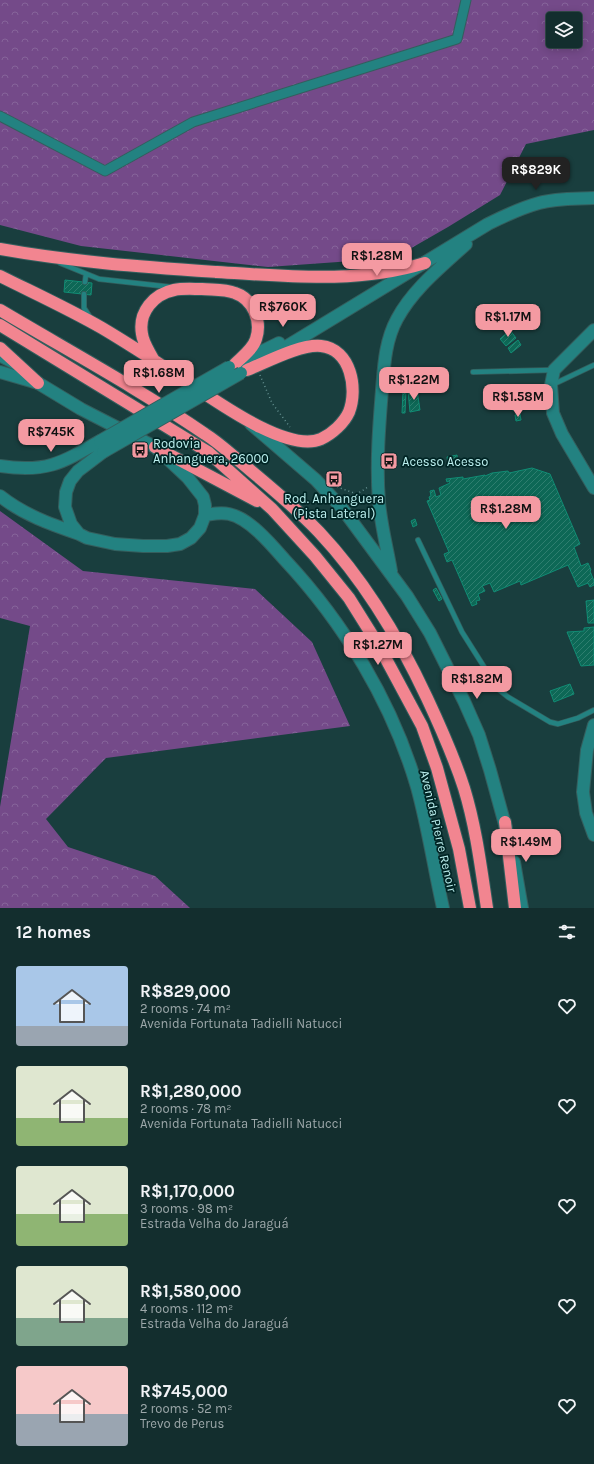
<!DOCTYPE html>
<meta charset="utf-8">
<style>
:root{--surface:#132e2e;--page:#1c3636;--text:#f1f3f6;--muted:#9da8aa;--line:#324a4a;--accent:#f49aa2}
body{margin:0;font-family:Karla,sans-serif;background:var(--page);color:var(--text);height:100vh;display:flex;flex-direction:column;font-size:15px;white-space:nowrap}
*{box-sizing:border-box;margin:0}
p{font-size:13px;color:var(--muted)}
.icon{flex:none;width:22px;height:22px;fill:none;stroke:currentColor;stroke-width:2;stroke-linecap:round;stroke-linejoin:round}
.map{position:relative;height:908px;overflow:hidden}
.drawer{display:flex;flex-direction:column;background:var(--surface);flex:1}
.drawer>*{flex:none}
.controls{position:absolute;left:546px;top:12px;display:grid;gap:8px}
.controls a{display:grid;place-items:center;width:36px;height:36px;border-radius:4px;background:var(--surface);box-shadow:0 2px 10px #0003,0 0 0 1px var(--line);font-size:20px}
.price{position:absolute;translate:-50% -34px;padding:0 9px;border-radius:8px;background:var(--accent);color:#111;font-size:13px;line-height:26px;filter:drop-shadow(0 1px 2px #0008)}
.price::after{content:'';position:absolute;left:50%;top:24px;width:12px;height:9px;margin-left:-6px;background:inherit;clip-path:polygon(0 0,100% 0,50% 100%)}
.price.on{background:#222;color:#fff}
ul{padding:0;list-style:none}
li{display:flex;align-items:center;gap:12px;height:100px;padding:0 16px}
li span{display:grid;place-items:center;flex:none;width:112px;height:80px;border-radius:4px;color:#555}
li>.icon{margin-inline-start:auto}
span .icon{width:48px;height:48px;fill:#fffc;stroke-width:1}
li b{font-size:17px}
h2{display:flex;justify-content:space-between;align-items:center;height:48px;padding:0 16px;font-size:17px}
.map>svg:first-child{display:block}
</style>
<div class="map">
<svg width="594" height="908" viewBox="0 0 594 908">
<defs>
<pattern id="forest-crowns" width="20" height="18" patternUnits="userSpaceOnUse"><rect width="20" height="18" fill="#744a89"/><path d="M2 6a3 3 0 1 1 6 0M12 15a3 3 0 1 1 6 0" fill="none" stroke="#86649a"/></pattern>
<pattern id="building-hatch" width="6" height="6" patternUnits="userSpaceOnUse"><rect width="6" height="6" fill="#0d6856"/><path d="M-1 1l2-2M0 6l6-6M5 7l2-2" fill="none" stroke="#2e7e6f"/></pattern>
</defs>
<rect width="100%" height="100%" fill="#193e3e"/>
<path fill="url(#forest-crowns)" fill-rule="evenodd" d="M0,0H594V130L526,144L500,195L448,227L394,258L268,267L81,246L0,225ZM553,19H575V41H553Z
M0,511L83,571L255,589L312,642L350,726L106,758L46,819L68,847L155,876L190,908H0V807L30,626L0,618Z"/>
<path fill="url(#building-hatch)" stroke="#108c74" d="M65,280L92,283L91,295L64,292Z
M510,330L516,338L506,346L500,339Z
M518,340L521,345L511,353L508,348Z
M417,390L420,410L410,412L408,391Z
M403,391H406L405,413H402Z
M516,403L517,410H512L511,404Z
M520,414L521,420L516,421L515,415Z
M457,455L458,463L448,464L447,457Z
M532,468L550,474L580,544L574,547L581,566L588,563L591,570L590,571L594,581V585L590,587L588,583L578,587L568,565L521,585L520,581L494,592L490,583L482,586L485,591L478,594L480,600L476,601L477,604L472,606L452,560L447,562L444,554L449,552L427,501L430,500L429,497L431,496L430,491L434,490L436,497L441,495L439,488L450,483L449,481L447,482L446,479L463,477V479L485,475V476L492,473L508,471L509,473Z
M415,519L417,525L413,527L411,521Z
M436,588L442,599L439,601L433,590Z
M594,600V623H588L586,601Z
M594,627V665L581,666L567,632L584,631V628Z
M570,684L574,694L554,702L550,691Z"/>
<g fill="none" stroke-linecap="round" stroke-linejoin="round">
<g stroke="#345e5d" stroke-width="6">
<path id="lane" d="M60,263L99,279L171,287
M85,282L86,274
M84,294V308L90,317
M473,372L553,370
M554,384L594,365
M418,540L462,632L498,689L508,697L550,722L558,724L578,718L594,710"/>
</g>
<g stroke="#345e5d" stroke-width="11">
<path id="street" d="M0,116L105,171L193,122L457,39L466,0
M0,357L15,365"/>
</g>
<g stroke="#345e5d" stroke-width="14">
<path id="secondary" d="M594,330L554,370L551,385L553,413L562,434L594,488
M271,356L488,224C504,216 521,208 539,203C557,198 576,199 594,198
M238,363L279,343
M0,372L38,383L81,409L155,447L188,478L203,497L205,505V515L200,528L191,538L180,544L167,546H143L115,544L87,538L79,534L71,524L65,507L66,492L70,481L78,471L103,452
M251,424L316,480L342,508L407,596L430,633L464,701L479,735L490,770L507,832
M0,466C46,473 62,463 100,441
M0,496C24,515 50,524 79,534
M205,515C213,514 220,512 229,514C249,518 271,544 284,559C344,623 392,702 417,787C428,827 434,868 443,908
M391,571C387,548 381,525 379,502C376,465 379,427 382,390C384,366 385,341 397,319C413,289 441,267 466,244
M594,725L587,750L583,792L586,813L594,835
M514,862L522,908"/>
</g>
<g stroke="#345e5d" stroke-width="14">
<path id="highway" d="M0,249C72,262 145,267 217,272C287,276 357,284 425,263
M0,276C34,293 69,309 102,328C129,344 155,361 181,378C211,397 286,454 321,439C332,434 344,423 349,412C358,389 351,349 321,346C300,344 267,362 247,370
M0,310C69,351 139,389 205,434C221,444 235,458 250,470C274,490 298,510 319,532C365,581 399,638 427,698C441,728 454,757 464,788C476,827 481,868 487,908
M0,325L208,452L272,509L315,556L349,598L379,646L422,726L437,768L459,849L470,908
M0,348L38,383
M153,359C149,351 143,343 142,334C138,312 154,294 174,290C183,288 193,289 202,289C213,290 225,289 235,293C253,299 262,321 256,339C253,349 242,357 235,364
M155,447L257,501
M505,822L515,908"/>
</g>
<path stroke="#659191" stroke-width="1.5" stroke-dasharray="1 3" stroke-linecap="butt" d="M260,375L272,403L290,427
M337,487L357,494L368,487"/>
<use href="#lane" stroke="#238281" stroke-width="4.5"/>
<use href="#street" stroke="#238281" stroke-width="9"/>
<use href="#secondary" stroke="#238281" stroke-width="12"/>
<use href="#highway" stroke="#f28590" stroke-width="12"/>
<g stroke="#345e5d" stroke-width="14" stroke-linecap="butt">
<path id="secondary-bridge" d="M100,441L229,367
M103,452L241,373"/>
</g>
<use href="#secondary-bridge" stroke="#238281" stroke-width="12"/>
</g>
<defs>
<g id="bus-square" transform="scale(0.9)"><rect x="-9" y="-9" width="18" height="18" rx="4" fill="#f49aa2" stroke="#002525"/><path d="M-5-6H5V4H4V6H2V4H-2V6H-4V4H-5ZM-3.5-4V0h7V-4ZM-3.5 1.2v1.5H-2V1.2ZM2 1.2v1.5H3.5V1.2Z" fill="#111"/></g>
</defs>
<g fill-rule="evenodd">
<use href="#bus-square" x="140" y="450"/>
<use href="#bus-square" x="389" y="461"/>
<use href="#bus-square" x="334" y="479"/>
</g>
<g text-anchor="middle" stroke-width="3.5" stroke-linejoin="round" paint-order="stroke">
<g font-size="13" fill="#bbefee" stroke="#002525" text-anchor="start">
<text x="153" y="448">Rodovia<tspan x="153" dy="15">Anhanguera, 26000</tspan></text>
<text x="402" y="466">Acesso Acesso</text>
<text x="334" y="503" text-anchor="middle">Rod. Anhanguera<tspan x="334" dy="15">(Pista Lateral)</tspan></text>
</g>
<g font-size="13" fill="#bbefee" stroke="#002525">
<text transform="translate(439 831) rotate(77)" y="5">Avenida Pierre Renoir</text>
</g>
</g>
</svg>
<div class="controls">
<a><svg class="icon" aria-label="layers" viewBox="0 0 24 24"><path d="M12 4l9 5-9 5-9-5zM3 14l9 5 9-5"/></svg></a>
</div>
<b class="price on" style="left:536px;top:191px">R$829K</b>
<b class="price" style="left:377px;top:277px">R$1.28M</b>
<b class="price" style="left:283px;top:328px">R$760K</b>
<b class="price" style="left:508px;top:338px">R$1.17M</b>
<b class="price" style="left:159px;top:394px">R$1.68M</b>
<b class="price" style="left:414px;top:401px">R$1.22M</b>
<b class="price" style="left:518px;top:418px">R$1.58M</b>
<b class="price" style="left:51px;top:453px">R$745K</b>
<b class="price" style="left:506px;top:530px">R$1.28M</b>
<b class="price" style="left:378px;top:666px">R$1.27M</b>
<b class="price" style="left:477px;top:700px">R$1.82M</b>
<b class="price" style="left:526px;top:863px">R$1.49M</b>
</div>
<section class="drawer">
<h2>12 homes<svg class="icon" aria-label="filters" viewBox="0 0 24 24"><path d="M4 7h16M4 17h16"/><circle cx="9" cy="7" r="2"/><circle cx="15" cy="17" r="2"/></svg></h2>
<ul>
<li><span style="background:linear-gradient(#a9c7e8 75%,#9aa5b1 0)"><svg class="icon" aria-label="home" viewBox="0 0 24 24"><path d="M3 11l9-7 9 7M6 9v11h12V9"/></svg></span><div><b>R$829,000</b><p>2 rooms · 74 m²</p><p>Avenida Fortunata Tadielli Natucci</p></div><svg class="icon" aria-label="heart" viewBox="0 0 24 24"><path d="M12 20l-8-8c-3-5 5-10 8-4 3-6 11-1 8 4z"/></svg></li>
<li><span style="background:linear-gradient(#dfe7d0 65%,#8fb573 0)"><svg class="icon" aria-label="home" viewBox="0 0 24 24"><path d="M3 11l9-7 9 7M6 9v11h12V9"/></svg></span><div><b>R$1,280,000</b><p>2 rooms · 78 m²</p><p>Avenida Fortunata Tadielli Natucci</p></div><svg class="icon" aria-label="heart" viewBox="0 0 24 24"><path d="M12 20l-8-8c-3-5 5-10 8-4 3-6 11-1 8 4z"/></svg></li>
<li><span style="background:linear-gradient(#dfe7d0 60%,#8fb573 0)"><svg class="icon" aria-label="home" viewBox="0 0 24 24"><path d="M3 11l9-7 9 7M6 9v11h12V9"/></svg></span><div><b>R$1,170,000</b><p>3 rooms · 98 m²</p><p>Estrada Velha do Jaraguá</p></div><svg class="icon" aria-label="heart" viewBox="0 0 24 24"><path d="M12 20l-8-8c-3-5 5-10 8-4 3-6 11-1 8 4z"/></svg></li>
<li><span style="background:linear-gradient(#dfe7d0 65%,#7fa58c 0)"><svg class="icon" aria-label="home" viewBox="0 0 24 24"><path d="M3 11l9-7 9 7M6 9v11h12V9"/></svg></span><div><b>R$1,580,000</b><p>4 rooms · 112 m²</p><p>Estrada Velha do Jaraguá</p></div><svg class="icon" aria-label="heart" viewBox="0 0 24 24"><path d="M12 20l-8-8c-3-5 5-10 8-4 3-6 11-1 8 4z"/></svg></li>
<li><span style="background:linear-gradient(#f6c9c9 60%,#9aa5b1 0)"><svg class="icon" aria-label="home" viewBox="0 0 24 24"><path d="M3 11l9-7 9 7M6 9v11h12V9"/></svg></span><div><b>R$745,000</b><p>2 rooms · 52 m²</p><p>Trevo de Perus</p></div><svg class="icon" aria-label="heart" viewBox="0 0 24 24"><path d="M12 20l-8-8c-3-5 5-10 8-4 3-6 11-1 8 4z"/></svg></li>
</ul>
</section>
